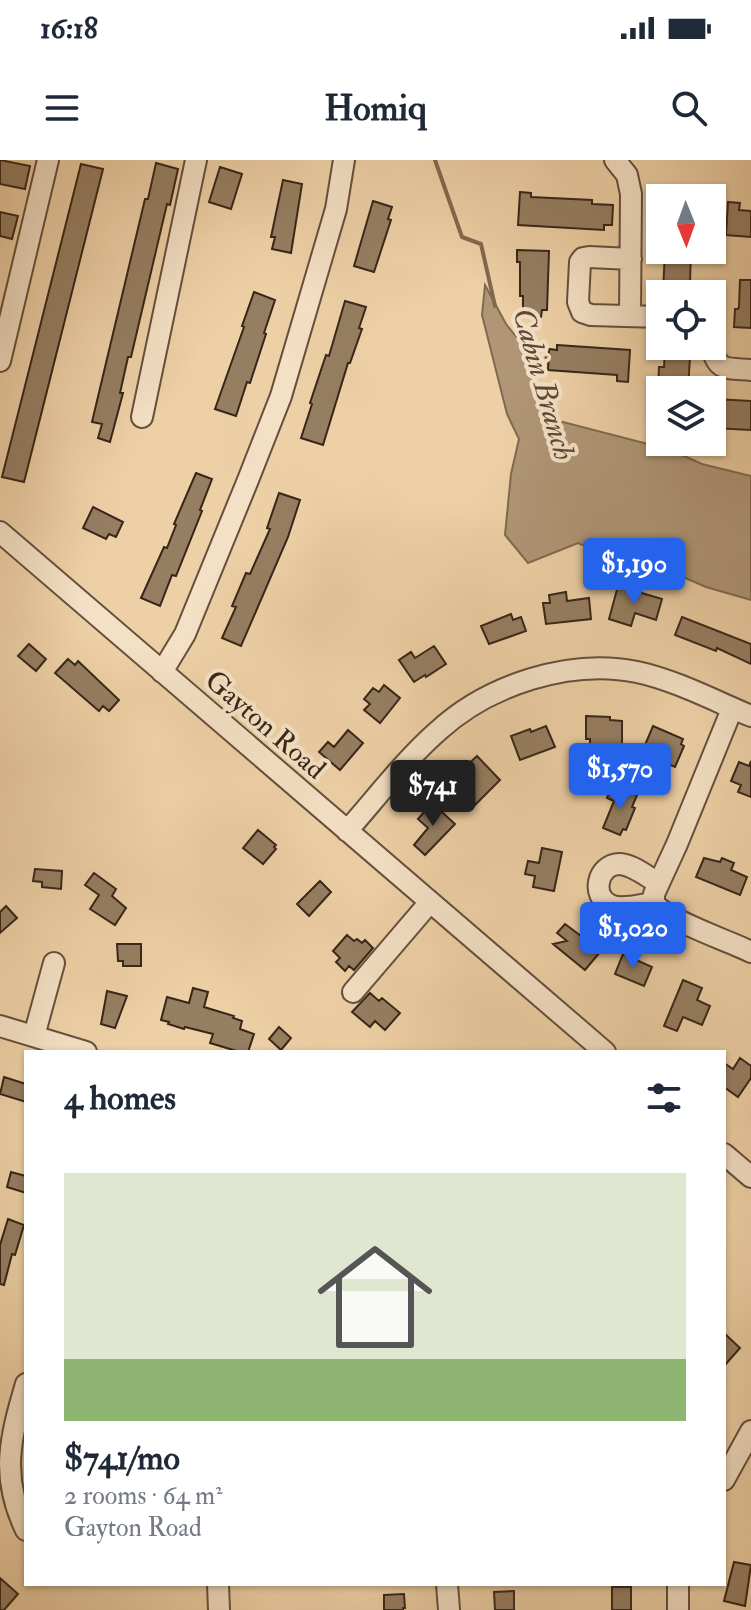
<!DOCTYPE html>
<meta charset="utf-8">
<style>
:root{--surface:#fff;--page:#f2f2f3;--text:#1f2937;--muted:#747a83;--accent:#2563eb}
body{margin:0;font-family:"IM FELL Double Pica",serif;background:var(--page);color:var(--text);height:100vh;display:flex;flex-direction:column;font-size:30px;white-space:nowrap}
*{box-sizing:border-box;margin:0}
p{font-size:26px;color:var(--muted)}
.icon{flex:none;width:44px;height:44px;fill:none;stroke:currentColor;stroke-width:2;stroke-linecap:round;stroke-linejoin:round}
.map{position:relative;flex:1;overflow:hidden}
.side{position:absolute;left:24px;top:890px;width:702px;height:536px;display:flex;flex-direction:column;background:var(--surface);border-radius:0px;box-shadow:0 2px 6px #0004}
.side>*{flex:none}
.needle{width:52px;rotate:179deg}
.controls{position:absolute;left:646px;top:24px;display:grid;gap:16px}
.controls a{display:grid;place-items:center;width:80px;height:80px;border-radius:0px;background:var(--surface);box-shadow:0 2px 6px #0004;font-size:40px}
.price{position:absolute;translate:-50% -68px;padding:0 18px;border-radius:8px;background:var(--accent);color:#fff;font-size:26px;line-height:52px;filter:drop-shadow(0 2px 4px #0008)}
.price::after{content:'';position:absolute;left:50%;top:48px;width:24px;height:18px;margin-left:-12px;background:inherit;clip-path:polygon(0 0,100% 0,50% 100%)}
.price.current{background:#222;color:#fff}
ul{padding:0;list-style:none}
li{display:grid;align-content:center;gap:16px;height:424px;padding:0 40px}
li span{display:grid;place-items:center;height:248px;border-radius:0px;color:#555}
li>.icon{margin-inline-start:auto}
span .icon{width:144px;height:144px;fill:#fffc;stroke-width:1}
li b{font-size:34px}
h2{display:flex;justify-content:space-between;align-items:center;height:96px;padding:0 40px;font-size:34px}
.status{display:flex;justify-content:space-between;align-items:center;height:56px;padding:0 40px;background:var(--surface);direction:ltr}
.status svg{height:22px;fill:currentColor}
header{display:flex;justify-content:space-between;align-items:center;height:104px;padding:0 40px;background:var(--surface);font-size:36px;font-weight:700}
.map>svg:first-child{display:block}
</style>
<div class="status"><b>16:18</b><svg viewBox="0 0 49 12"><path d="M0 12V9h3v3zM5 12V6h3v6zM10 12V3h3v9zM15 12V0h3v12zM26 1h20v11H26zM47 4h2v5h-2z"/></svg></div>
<header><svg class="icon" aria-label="menu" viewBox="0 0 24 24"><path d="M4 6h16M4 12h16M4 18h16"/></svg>Homiq<svg class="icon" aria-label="search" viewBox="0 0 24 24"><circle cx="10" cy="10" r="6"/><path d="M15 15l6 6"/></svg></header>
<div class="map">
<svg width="751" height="1450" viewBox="0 0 751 1450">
<rect width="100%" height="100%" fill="#eed0a6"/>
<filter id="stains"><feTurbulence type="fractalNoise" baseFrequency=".0025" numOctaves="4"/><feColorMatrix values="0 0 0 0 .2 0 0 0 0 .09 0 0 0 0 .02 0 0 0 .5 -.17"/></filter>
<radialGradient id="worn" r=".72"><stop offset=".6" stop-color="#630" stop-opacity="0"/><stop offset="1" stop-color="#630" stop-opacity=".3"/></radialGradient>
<path fill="#b09676" stroke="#806950" stroke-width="2" d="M485,125L506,164L522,184L537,227L555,260L671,290L702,304L751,316V440L706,427L660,407L621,401L578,383L528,403L505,375L511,314L519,279L507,254L482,155Z"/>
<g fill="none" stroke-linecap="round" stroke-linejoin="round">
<path stroke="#806950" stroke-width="4" d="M435,0L462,77L481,84L495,146"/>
</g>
<path fill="#967e62" stroke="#372618" stroke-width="2" d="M0,0L30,6L25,29L0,24Z
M156,3L178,9L170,45L167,44L131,197H128L120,233H123L110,282L98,278L102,264L92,262L145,39H148Z
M81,4L103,9L24,322L2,317Z
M220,7L242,14L231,49L209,42Z
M283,20L302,24L291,93L272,89L275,77H271Z
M520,32L531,33V37L592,40V44L613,45L612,65H604V70L518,65Z
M373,41L392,47L388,59L391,60L374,112L354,106Z
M728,42L740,43L739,50L751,51V77L726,75Z
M0,52L18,56L12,79L0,76Z
M517,90L549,91L547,150H542L541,157L523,156V136H520V102H517Z
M665,90H691L690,123L696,124V134L663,133Z
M740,120H751V168L734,167L735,149H738L739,147Z
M254,132L275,140L264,173L266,174L250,223L247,222L236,256L215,249L244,167L242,166Z
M345,141L366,147L359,168L362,169L350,203H348L323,285L301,278L312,244L310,243L326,195L329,196Z
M557,185L630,190L628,222L617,221V215L548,210L549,189L557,190Z
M665,188L685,189L684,196L690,197L688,230H658L659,207H664Z
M715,239L751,241V270L712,268V241L715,242Z
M196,313L212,319L200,350L202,351L176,416L172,415L160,446L141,438L164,387L167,388L176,365L174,364Z
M279,333L300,340L288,377L241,486L222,478L236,447L232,446L246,413L250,414L270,369L267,368Z
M93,347L123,362L116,377L109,374L106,379L83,368Z
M618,426L662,439L656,460L635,453L631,466L609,459Z
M566,432L567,441L589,438L591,459L546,464L543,443H550L549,435Z
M511,454L513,460L521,457L526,471L489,484L481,466Z
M682,457L751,484V504L717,488L716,491L675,475Z
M29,484L46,499L36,511L18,496Z
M434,486L446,504L426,517L425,515L414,522L399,500L411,492L415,498Z
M68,499L75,505L78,501L119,540L109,551L103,546L99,551L55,513Z
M384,525L400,538L380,563L364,550L370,544L364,539L373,528L379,532Z
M586,556L610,557V560L622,561V587L590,586V579H586Z
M546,566L555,587L520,600L511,576L530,569L531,572Z
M653,566L683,579L681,584L684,586L675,607L650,596L653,589L645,585Z
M348,570L363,583L340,610L319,592L328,582L334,587Z
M477,596L500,620L470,650L456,635L471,619L462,610Z
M751,601V637L738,632L741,625L731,621L739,602L749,606Z
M612,625L619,628L621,626L620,644L626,631L637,635L632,647L635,648L626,670L623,669L620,675L603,668L614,641L607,638Z
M432,643L455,664L425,695L414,685L428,668L418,659Z
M258,670L276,685L274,687L276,689L263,704L243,688Z
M542,688L562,692L554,731L533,727L535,716L525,714L528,701L539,703Z
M704,698L720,702L722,698L734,703L731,710L747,717L740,735L696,717Z
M35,709L62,711L61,729L42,727V722L33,721Z
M94,713L116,729L112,736L126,748L115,765L90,749L99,735L85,725Z
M320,721L331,732L309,756L297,744Z
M6,746L17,758L0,773V752Z
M565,764L601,791L585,810L553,784L567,781L557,773Z
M347,775L354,781L357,779L362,783L365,780L373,788L354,810L349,806L345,811L336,802L340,798L333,791Z
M117,784H141V806H123V801H118Z
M623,794L652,807L644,826L615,814Z
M683,820L702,828L697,840L710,846L702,865L683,857L677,871L664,866Z
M193,828L208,832L204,847L234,856L233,858L242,861L240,869L254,874L248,892H240L210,883L213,874L185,867L184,869L168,864L169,862L161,860L167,837L189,843Z
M107,831L127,836L115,868L101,864Z
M370,833L379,841L382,838L400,853L385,870L375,861L370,867L352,852Z
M279,867L291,878L281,890L269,879Z
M740,898L751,906V918L738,937L724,927V903L733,909Z
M4,917L26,924V942L0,934Z
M11,1012L26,1016V1033L7,1027Z
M8,1059L24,1065L15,1095L12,1094L4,1125L0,1124V1085Z
M724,1173L740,1188L724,1206Z
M734,1402L751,1405L745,1446L724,1441Z
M0,1418L18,1434L4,1450H0Z
M612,1427H631V1450H612Z
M514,1431V1450H495L494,1432Z
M404,1434L405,1448H403V1450H384V1435Z"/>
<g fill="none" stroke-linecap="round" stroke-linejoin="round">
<g stroke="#65503c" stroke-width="24">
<path id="minor" d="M615,0L627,15L631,34L630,156
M631,99L589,97L583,98L580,102L578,142L582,152L591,155L660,157
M712,186C716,212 728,208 751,210
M0,201L48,0
M142,257L196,0
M0,372L605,892
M162,512L185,474L248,320L281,236L336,49L344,0
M347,671C377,637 405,600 438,571C488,525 570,498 637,512C675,520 715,541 751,556
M654,743V734L677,684L732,549
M654,743C642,744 622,751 610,745C591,736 597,705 619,704C632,704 647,717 659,723
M654,743C666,760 729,781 751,792
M353,832L430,742
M0,866L86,892
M34,876L54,803
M724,994L751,1017
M26,1224C10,1278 0,1317 26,1370
M724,1320L751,1271
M218,1424L219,1450
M447,1424L449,1450
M678,1424V1450"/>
</g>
<use href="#minor" stroke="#f4e0c5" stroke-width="20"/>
</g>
<g text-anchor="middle" stroke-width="8" stroke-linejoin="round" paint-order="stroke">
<g font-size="28" fill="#372618" stroke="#f4e0c5">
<text transform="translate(266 564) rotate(41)" y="10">Gayton Road</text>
</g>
<g font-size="30" font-style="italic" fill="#5b4834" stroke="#f4e0c5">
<text transform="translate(544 224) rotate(74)" y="10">Cabin Branch</text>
</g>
</g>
<rect width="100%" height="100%" filter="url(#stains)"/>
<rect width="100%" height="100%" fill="url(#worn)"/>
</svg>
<div class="controls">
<a><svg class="needle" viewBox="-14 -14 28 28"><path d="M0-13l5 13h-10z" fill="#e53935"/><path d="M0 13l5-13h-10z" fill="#747a83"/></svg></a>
<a><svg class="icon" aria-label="locate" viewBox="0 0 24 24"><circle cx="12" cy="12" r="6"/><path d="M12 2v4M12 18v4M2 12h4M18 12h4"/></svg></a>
<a><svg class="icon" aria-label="layers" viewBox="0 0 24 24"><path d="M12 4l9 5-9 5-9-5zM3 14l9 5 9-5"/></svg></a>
</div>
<b class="price" style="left:634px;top:446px">$1,190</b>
<b class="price" style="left:620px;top:651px">$1,570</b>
<b class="price current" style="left:433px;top:668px">$741</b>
<b class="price" style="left:633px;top:810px">$1,020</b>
<section class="side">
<h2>4 homes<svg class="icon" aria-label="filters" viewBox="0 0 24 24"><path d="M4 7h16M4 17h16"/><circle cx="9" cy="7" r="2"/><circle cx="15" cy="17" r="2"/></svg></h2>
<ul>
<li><span style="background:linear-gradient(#dfe7d0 75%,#8fb573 0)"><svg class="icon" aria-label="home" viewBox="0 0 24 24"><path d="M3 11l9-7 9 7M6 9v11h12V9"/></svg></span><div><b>$741/mo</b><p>2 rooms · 64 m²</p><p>Gayton Road</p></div></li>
</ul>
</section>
</div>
